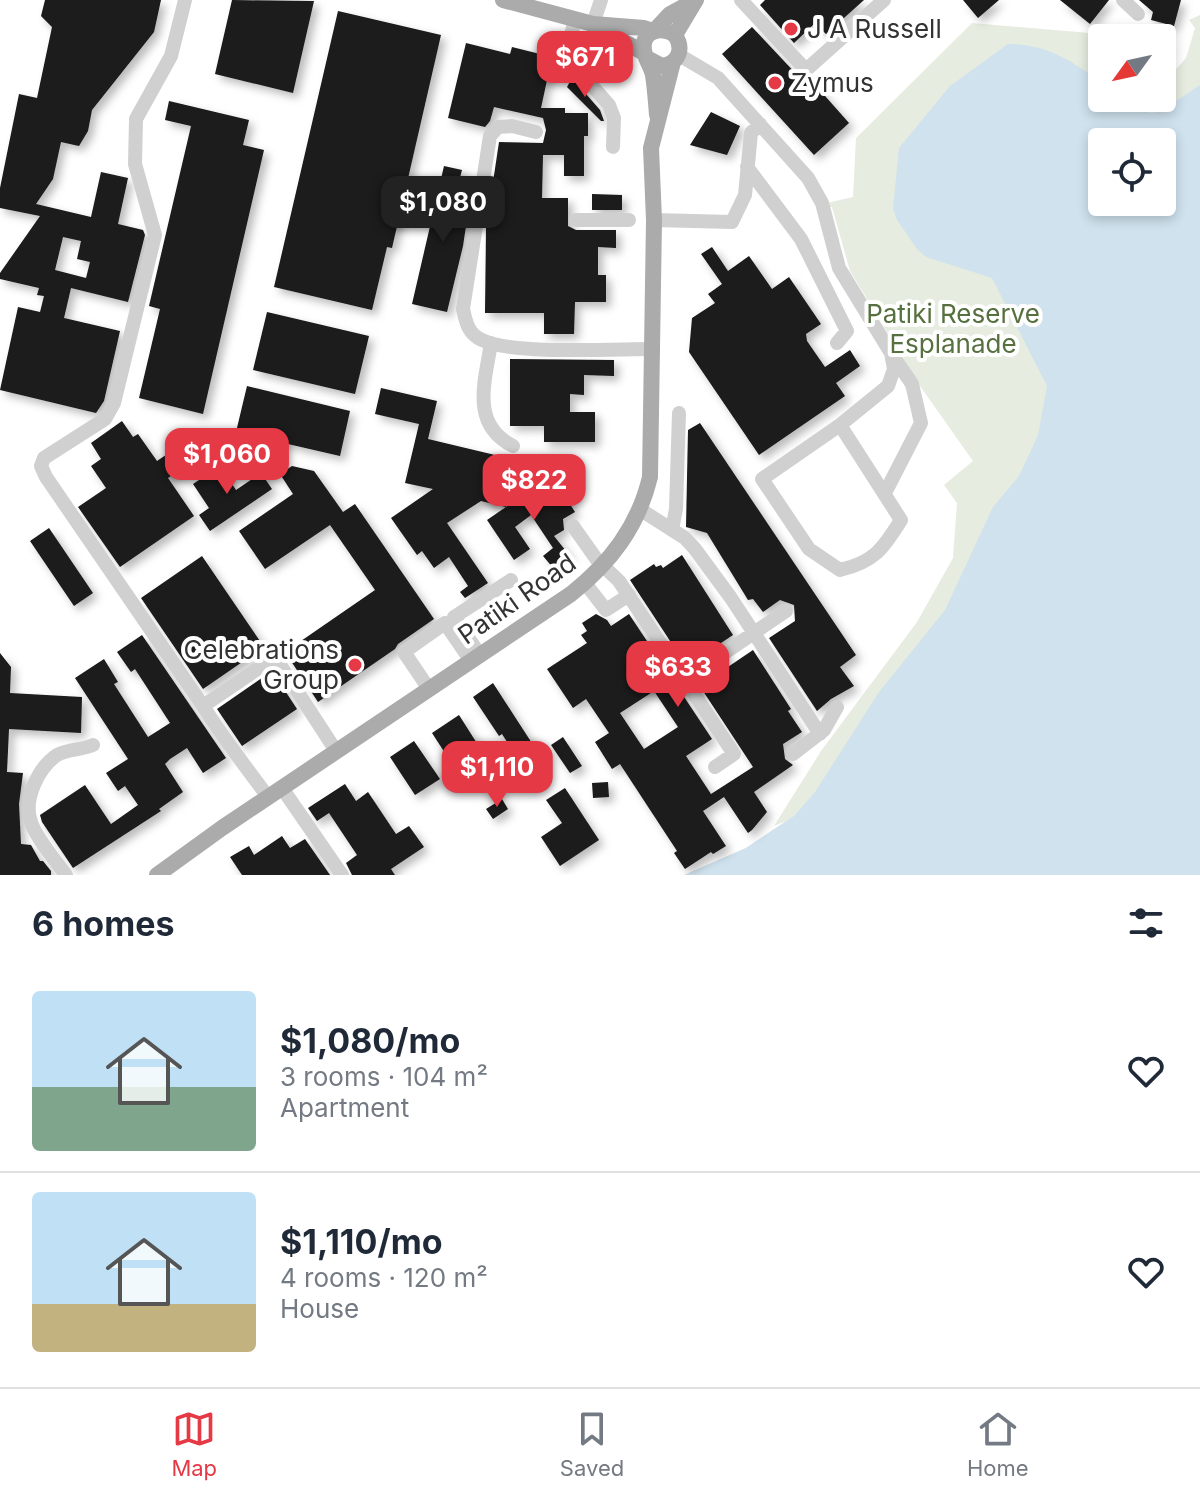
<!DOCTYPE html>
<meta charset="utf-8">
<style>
:root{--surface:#fff;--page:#f2f2f3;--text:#1f2937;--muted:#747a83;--line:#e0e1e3;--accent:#e63946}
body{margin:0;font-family:Inter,sans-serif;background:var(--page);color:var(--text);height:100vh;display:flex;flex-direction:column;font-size:30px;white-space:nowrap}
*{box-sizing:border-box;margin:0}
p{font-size:26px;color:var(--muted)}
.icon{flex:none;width:44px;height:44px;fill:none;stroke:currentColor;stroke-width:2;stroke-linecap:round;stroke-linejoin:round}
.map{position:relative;height:875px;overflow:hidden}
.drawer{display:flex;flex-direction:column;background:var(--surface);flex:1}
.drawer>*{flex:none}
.needle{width:52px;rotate:237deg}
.buttons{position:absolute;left:1088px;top:24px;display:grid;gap:16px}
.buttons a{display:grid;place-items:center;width:88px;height:88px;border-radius:8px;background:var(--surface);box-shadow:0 4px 12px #0003;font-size:40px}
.price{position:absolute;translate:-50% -68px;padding:0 18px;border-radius:16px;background:var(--accent);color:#fff;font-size:26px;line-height:52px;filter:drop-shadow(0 2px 4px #0008)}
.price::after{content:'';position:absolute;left:50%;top:48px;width:24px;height:18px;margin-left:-12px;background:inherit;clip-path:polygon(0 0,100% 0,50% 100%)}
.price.on{background:#222;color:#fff}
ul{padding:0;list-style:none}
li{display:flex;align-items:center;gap:24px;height:200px;padding:0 32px}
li+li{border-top:2px solid var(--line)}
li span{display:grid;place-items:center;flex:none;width:224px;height:160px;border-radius:8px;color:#555}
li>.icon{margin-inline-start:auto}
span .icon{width:96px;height:96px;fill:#fffc;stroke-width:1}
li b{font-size:34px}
h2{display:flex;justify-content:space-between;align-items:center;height:96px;padding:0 32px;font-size:34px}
.menu{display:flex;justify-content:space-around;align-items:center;height:112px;border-top:2px solid var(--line);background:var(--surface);font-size:22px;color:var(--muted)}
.menu a{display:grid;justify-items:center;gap:4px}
.menu .on{color:var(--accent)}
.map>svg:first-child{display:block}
</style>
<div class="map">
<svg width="1200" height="875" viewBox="0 0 1200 875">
<defs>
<filter id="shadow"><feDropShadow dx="5" dy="5" stdDeviation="4" flood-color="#0004"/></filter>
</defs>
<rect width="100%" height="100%" fill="#fff"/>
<path fill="#e6ecdf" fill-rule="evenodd" d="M1200,15V875H684L746,848L786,821L774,826L821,751L917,622L953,558L957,503L944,485L973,461L920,386L850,271L832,207H828L827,203L853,197L856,138L972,23L1090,33L1102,41V98H1162V85L1186,58L1195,28L1189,20ZM1102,142H1162V202H1102Z"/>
<path fill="#cfe2ee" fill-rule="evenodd" d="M1008,44C1047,44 1072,61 1102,83V98H1121L1136,109L1152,113L1164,109L1200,85V875H684L746,848L794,816L815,792L879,692L945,610L993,507L1019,476L1038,435L1047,386L992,278L926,257L917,249L897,220L893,209L899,148L950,86ZM1102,142H1162V202H1102Z"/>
<path fill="#1a1a1a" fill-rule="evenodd" filter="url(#shadow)" d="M45,0H161L154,32L92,110L88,131L79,146L61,142L53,179L36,204L91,217L101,172L128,178L118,224L143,230L145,235L128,302L71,288L64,318L120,331L104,401L96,413L0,390L18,307L40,312L44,296L37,295L39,288L0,279V273L40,216L0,208V188L19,94L37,98L52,27L41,16ZM63,237L81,241L77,259L90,262L86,278L55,270Z
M232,0L314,1L293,93L215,74Z
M765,0H864L826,34L815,23L794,43L760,5Z
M963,0H999L978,18Z
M1060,0H1109L1090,24Z
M1139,0H1181L1174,26L1151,20L1153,12Z
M338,11L441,35L392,248L387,247L372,310L274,287Z
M752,27L799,77L810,79L849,123L814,155L722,54Z
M466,43L510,54L512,47L552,57L541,108H565V113H588V136H584V176H564V155H543L542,198H568V226L576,230H616V248L598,247V275H606V302H575L574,334H544V313H485L486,229L499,142L543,143L546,130L543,118L494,107L490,121L485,127L448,118Z
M572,78L600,110L604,121H601L567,87Z
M169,101L249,120L243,145L264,150L203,414L139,398L160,309L149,306L191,126L165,120Z
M711,112L740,126L727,155L690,145Z
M444,166L462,170L457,189L471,192L463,246L447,312L412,304Z
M592,194L622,195V210H592Z
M712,247L728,271L749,256L772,289L789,277L821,324L806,334L807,341L825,367L850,350L860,366L836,383L845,396L759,455L689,352L692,318L715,303L708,294L722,284L701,254Z
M267,312L369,336L355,394L253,370Z
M510,359L614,360V376L584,375V395L570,394V412H595V442H544V426H510Z
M247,386L350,411L340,456L236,432Z
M381,388L437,401L428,439L541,466L537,480L514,474L506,507L481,501L447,523L488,583L465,598L460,592L468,586L449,557L434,568L422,551L417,555L391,518L433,489L405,483L419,424L375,414Z
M122,421L133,437L138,434L157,461L185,442L196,459L168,478L194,516L120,567L78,507L106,488L91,466L101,459L91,443Z
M700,423L856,655L840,667L854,686L831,699L817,711L769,638L795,621L794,605L780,600L763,612L753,599L748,600L707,533L686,527L688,430Z
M220,466L236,490L261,473L272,489L210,531L199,515L209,508L193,484Z
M292,466L314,471L343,512L355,504L434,619L398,644L395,649L318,702L285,652L375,590L330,525L265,569L239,531L293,494L280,474Z
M541,483L564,495L575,512L563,519L564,530L554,536L570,556L554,569L543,556L553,548L531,515L515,527L530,549L514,560L487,520Z
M49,528L93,593L74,606L30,541Z
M682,555L733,635L712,649L714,659L725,669L753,650L791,709L788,711L802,732L783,744L785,759L793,765L754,792L767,812L752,830L748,833L724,797L703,811L726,846L713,854L711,852L685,869L674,853L677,851L620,764L612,769L595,742L609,733L586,699L573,708L547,669L587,643L581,635L587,631L582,623L596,614L607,620L611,626L629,614L712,739L686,756L711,794L753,767L630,580L654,564L656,567L661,565L663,568ZM654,691L678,727L644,749L620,713Z
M202,556L264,647L203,689L141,598Z
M142,635L226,758L203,773L187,748L170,759L165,764L183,792L159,809L161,811L73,868L42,822L40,815L85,785L111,824L138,805L125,786L118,791L106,773L128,759L75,678L104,659L118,682L114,684L148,737L170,723L135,669L131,672L117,652Z
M0,653L11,667L10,693L82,697L81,733L9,729L7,772L23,773L19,804L21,844L31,845L40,861H43L51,871V875H0Z
M272,671L297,709L242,746L217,709Z
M493,683L537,751L520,762L502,734L499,736L473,697Z
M459,715L492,767L465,784L432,733Z
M563,737L582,766L570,773L551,745Z
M414,741L440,779L415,795L390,757Z
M608,782L609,797L593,798L592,783Z
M345,784L356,801L368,792L396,834L409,826L424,847L391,869L395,875H352L346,863L357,855L329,813L317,821L308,808Z
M565,788L599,840L560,866L541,837L562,823L546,800Z
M502,799L508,809L493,819L486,809Z
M282,836L290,848L305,839L330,875H242L230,857L249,846L254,855Z"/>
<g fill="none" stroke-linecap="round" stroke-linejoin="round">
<path stroke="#d0d0d0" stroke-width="14" d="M185,0L171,56L136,119L135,164L155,235L114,403L105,419L44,458L41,466L46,477L203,706
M741,0L806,70L884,0
M1123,0L1138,14
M575,19L566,56L609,105L614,118L613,147
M593,24L601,0
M679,55L718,78L808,178L822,203L839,268L891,353L894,369L888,386L840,425L762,479L809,549L840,570C874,562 883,549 901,520L840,425
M536,132L512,126L498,127L490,136L463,309C466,322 468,334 482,340C513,355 613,349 652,349
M747,167L801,239L847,331L837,343
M576,220H629
M654,220L732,222L745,195L751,133L760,124
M491,343C485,382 470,424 513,446
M885,493L921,423L912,384L893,356
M641,510L685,538L695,549L731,598L820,734
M573,526L597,560L619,581L734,754L715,767
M672,530L676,509L679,413
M585,583L606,610L629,595
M723,654L786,611
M480,655L454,617L511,580
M429,689L404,652L445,623L471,661
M793,754L824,730L837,707
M282,788L342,875
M268,797C246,767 223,738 203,706L275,657L336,751
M66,875C56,861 36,838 31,822C23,800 38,768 57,755C67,749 82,750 93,745"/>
<path stroke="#ababab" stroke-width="16" d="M503,0L593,24L644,28L653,31
M600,28L644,53
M655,30L670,14L696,0
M675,35L696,0
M647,58L662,66C679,63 684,49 675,35C662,26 641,30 644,50C645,59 651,66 653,75C655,88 656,102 657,115
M157,875L222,828L571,594C610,563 638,527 650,477L654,220L651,148L673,62"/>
</g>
<g fill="#e63946" stroke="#fff" stroke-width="3">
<circle cx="791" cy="29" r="8"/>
<circle cx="775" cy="83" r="8"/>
<circle cx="355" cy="665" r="8"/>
</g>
<g text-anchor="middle" stroke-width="8" stroke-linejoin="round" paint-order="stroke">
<g font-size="26" fill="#333" stroke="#fff" text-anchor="start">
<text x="807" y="38">J A Russell</text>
<text x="791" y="92">Zymus</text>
<text x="339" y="659" text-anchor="end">Celebrations<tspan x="339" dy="30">Group</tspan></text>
</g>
<g font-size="26" fill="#56703f" stroke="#fff">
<text x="953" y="323">Patiki Reserve<tspan x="953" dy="30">Esplanade</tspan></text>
</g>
<g font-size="26" fill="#333" stroke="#fff">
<text transform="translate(517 599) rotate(-35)" y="9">Patiki Road</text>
</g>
</g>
</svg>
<div class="buttons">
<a><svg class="needle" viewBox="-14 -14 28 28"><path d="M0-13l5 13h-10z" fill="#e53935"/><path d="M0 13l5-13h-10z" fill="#747a83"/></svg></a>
<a><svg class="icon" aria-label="locate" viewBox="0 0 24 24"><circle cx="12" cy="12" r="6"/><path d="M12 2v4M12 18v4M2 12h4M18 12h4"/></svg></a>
</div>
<b class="price" style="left:585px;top:99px">$671</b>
<b class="price on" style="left:443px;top:244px">$1,080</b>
<b class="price" style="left:227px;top:496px">$1,060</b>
<b class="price" style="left:534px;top:522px">$822</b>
<b class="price" style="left:678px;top:709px">$633</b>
<b class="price" style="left:497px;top:809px">$1,110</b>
</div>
<section class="drawer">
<h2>6 homes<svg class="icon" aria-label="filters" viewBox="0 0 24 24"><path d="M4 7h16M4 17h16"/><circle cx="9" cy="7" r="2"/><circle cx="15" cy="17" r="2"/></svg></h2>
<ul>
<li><span style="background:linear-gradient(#bfe0f5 60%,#7fa58c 0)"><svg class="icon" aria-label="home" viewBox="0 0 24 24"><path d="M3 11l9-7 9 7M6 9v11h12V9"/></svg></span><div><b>$1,080/mo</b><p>3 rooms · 104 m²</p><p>Apartment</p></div><svg class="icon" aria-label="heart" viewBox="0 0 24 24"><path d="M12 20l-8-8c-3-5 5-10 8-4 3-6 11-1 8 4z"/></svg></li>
<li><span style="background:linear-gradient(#bfe0f5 70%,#c2b280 0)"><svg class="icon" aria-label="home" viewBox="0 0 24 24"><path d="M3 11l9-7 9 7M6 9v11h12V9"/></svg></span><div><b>$1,110/mo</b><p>4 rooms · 120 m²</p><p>House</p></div><svg class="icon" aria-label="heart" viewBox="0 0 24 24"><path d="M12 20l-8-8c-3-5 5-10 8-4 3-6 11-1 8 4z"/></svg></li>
</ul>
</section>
<nav class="menu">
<a class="on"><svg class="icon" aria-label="map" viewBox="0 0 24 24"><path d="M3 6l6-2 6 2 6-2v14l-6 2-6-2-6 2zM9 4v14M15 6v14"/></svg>Map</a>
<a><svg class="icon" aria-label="saved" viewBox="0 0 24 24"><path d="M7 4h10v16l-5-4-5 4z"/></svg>Saved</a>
<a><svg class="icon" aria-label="home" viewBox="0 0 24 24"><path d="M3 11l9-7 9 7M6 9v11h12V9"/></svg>Home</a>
</nav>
